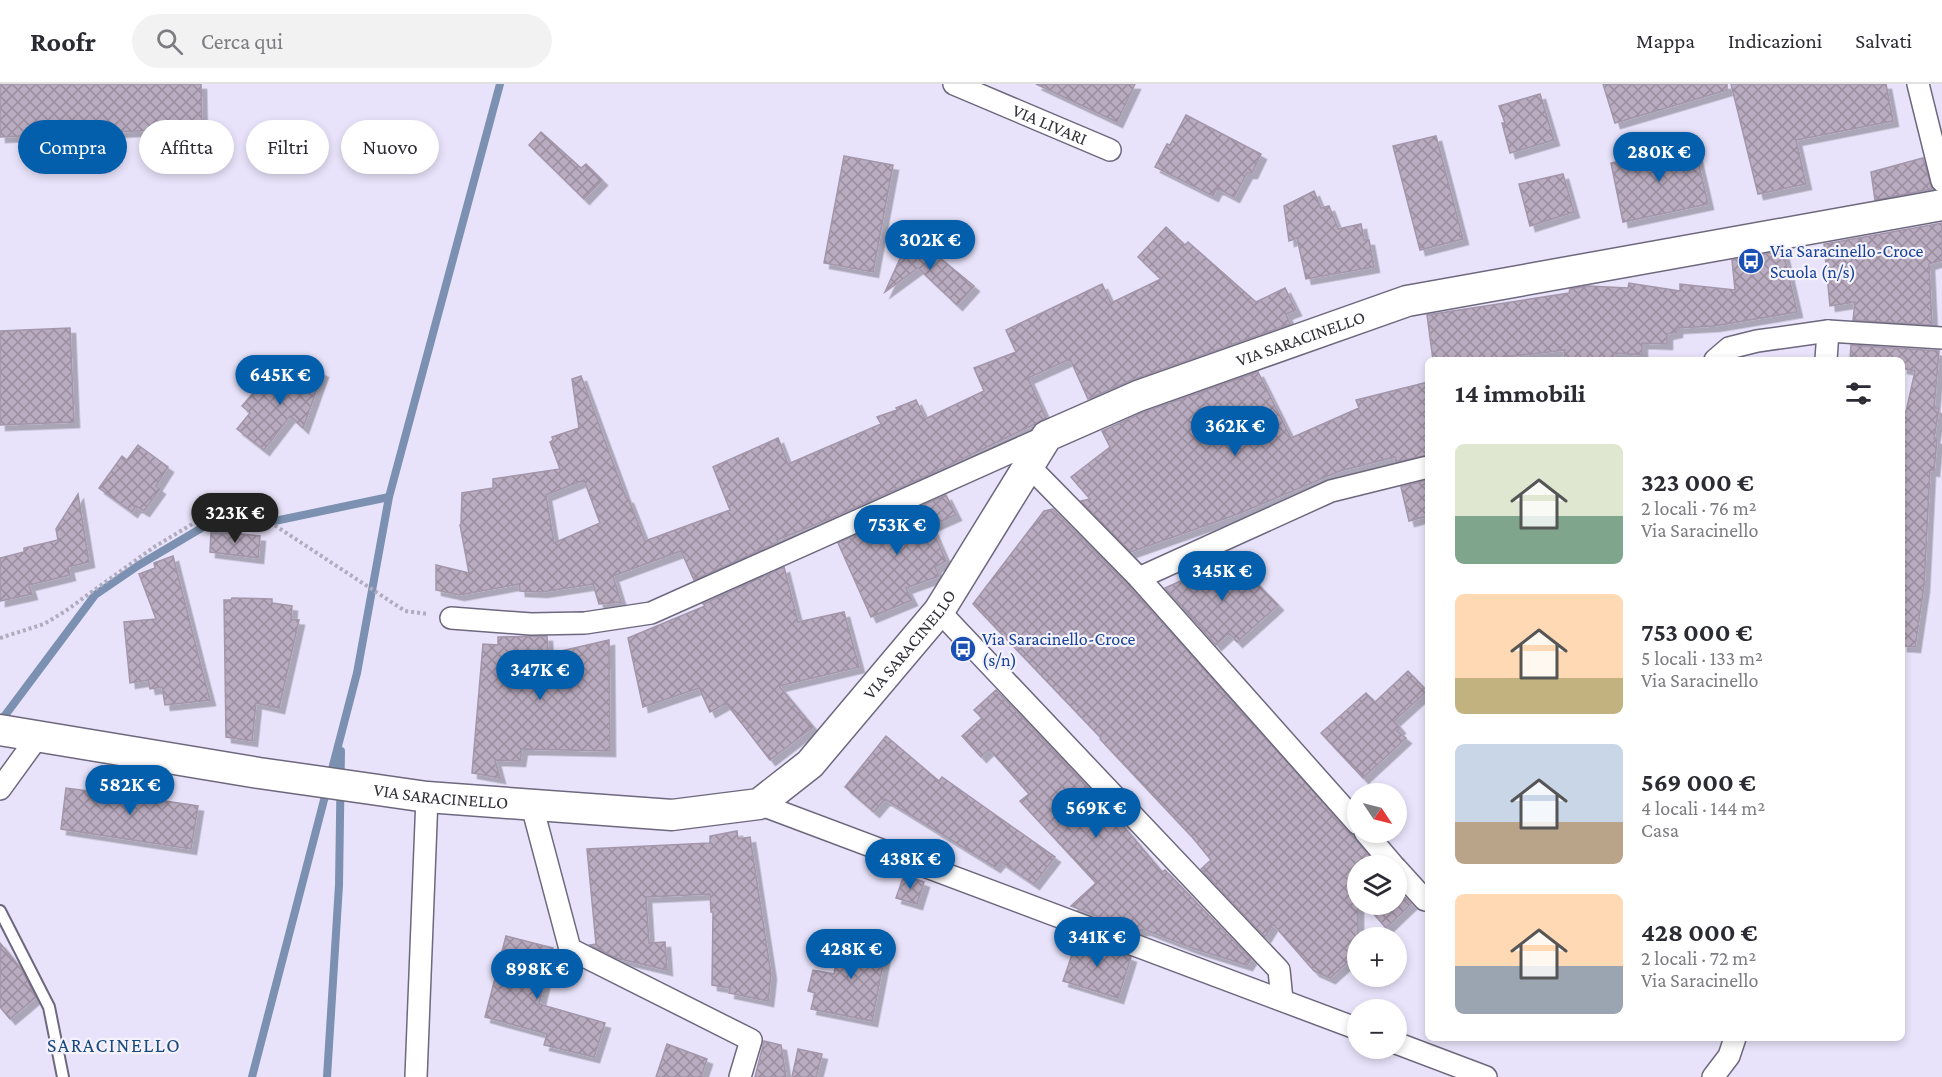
<!DOCTYPE html>
<html lang="it">
<meta charset="utf-8">
<style>
:root{--surface:#fff;--page:#f2f2f3;--text:#2b2b33;--muted:#7c7c81;--line:#e1e1e2;--accent:#035eab}
body{margin:0;font-family:"Crimson Pro",serif;background:var(--page);color:var(--text);height:100vh;display:flex;flex-direction:column;font-size:22px;white-space:nowrap}
*{box-sizing:border-box;margin:0}
p{font-size:20px;color:var(--muted)}
.icon{flex:none;width:33px;height:33px;fill:none;stroke:currentColor;stroke-width:2;stroke-linecap:round;stroke-linejoin:round}
.map{position:relative;flex:1;overflow:hidden}
.sheet{position:absolute;left:1425px;top:273px;width:480px;height:684px;display:flex;flex-direction:column;background:var(--surface);border-radius:9px;box-shadow:0 3px 9px #0003}
.sheet>*{flex:none}
.guide{position:absolute;left:18px;top:36px;width:570px;height:54px;display:flex;gap:12px}
.needle{width:39px;rotate:125deg}
.fabs{position:absolute;left:1347px;top:699px;display:grid;gap:12px}
.fabs a{display:grid;place-items:center;width:60px;height:60px;border-radius:50%;background:var(--surface);box-shadow:0 3px 9px #0003;font-size:30px}
.price{position:absolute;translate:-50% -51px;padding:0 14px;border-radius:21px;background:var(--accent);color:#fff;font-size:20px;line-height:39px;filter:drop-shadow(0 2px 3px #0008)}
.price::after{content:'';position:absolute;left:50%;top:36px;width:18px;height:14px;margin-left:-9px;background:inherit;clip-path:polygon(0 0,100% 0,50% 100%)}
.price.current{background:#222;color:#fff}
ul{padding:0;list-style:none}
li{display:flex;align-items:center;gap:18px;height:150px;padding:0 30px}
li span{display:grid;place-items:center;flex:none;width:168px;height:120px;border-radius:9px;color:#555}
li>.icon{margin-inline-start:auto}
span .icon{width:72px;height:72px;fill:#fffc;stroke-width:1}
li b{font-size:26px}
h2{display:flex;justify-content:space-between;align-items:center;height:72px;padding:0 30px;font-size:26px}
.pill{padding:0 21px;border-radius:27px;background:var(--surface);box-shadow:0 3px 9px #0003;font-size:21px;line-height:54px}
.pill.current{background:var(--accent);color:#fff}
header{display:flex;align-items:center;gap:36px;box-sizing:border-box;height:84px;padding:0 30px;background:var(--surface);border-bottom:2px solid var(--line)}
header strong{font-size:28px}
nav{display:flex;gap:33px;margin-inline-start:auto;font-size:21px}
.search{width:420px;height:54px;background:var(--page);display:flex;align-items:center;gap:15px;box-sizing:border-box;padding:0 21px;border-radius:33px;color:var(--muted);font-size:22px}
.map>svg:first-child{display:block}
</style>
<header>
<strong>Roofr</strong>
<div class="search"><svg class="icon" aria-label="search" viewBox="0 0 24 24"><circle cx="10" cy="10" r="6"/><path d="M15 15l6 6"/></svg>Cerca qui</div>
<nav><a>Mappa</a><a>Indicazioni</a><a>Salvati</a></nav>
</header>
<div class="map">
<svg width="1942" height="993" viewBox="0 0 1942 993">
<defs>
<pattern id="building-cross-hatch" width="8" height="8" patternUnits="userSpaceOnUse" patternTransform="scale(1.5)"><rect width="8" height="8" fill="#baacc0"/><path d="M0 0l8 8M0 8l8-8" fill="none" stroke="#988c9d"/></pattern>
<filter id="shadow"><feDropShadow dx="5.5" dy="5.5" stdDeviation="0" flood-color="#0004"/></filter>
</defs>
<rect width="100%" height="100%" fill="#e8e3fa"/>
<g fill="none" stroke-linecap="round" stroke-linejoin="round">
<path stroke="#7c91b1" stroke-width="8" d="M0,638L95,511L139,481L210,439L270,438L389,413
M252,993L357,589L389,413L500,0
M327,993L339,801L341,667"/>
</g>
<path fill="url(#building-cross-hatch)" stroke="#a396aa" stroke-width="1.5" fill-rule="evenodd" filter="url(#shadow)" d="M0,0H201L202,44L0,53Z
M1036,0H1135L1117,38Z
M1603,0H1727V6L1615,39Z
M1731,0H1886L1893,37L1796,56L1806,100L1758,110Z
M1540,10L1554,56L1510,69L1502,39H1505L1499,22Z
M1186,31L1261,70L1252,89H1247L1234,113L1217,104L1213,112L1155,83L1167,60L1170,61Z
M541,48L581,84L586,80L602,96L584,115L529,61Z
M1436,52L1463,155L1420,166L1393,62Z
M1694,60L1708,120L1623,138L1611,79Z
M844,72L893,81L873,188L824,179Z
M1923,74L1932,105L1875,116L1871,88Z
M1563,90L1574,128L1530,142L1519,100Z
M1314,107L1321,124L1329,122L1338,145L1361,140L1364,156H1369L1374,183L1306,195L1297,154L1289,157L1284,122Z
M1942,139V176L1929,180L1932,241L1853,236L1855,218L1830,222L1824,160Z
M1166,143L1185,161L1188,158L1256,218L1285,204L1296,226L1286,230L1290,240L1132,296L1088,315L1070,275L1028,294L1046,334L1035,340L935,388L827,436L777,456L778,458L694,496L681,467L613,492L621,518L599,520L593,500L542,508L520,507L519,500L459,511L436,506V481L469,489L460,441L461,440L462,409L493,404V395L560,385L550,358L553,356L552,353L579,344L572,295L581,292L626,414H628L645,457L730,426L713,383L778,354L788,380L881,340L877,333L897,326L896,324L916,316L925,335L984,307L974,284L1016,268L1006,246L1102,200L1111,219L1161,195L1138,173ZM584,396L600,439L554,459L546,411Z
M911,150L974,202L957,221L918,184L885,208Z
M1783,167L1797,228L1714,242L1677,244V248L1667,250V260L1642,259V271L1614,269L1613,276H1564L1565,266L1480,276H1433L1427,231L1569,209L1570,205L1588,202L1628,204L1629,199L1680,207V200L1735,206L1732,176Z
M70,244L74,338L0,341V247Z
M1851,261L1939,267L1934,324H1939L1934,355H1937L1934,387L1930,386L1924,502L1915,563L1902,562V341L1904,328H1906L1915,287L1902,284V276H1850Z
M295,277L323,288L303,344L290,332L264,366L237,345L250,329L242,322L260,301L282,318Z
M1258,288L1291,354L1359,324L1356,316L1428,298V371L1396,378L1395,373L1340,387L1238,430L1131,468L1081,417L1090,415L1071,393L1110,363L1102,347L1144,328Z
M138,361L168,383L156,402L160,405L144,427L136,422L132,428L99,404L122,372L127,376Z
M1428,396V432L1409,437L1401,403Z
M78,410L89,478L68,483L70,491L29,501L32,510L0,517V474L24,468V464L58,456L56,445Z
M946,411L956,431L931,442L946,477L935,483L939,492L906,504L912,516L871,533L838,459Z
M1053,425L1130,503L1353,752L1377,782H1358V869L1330,894L1314,887L1273,840L1265,853L1201,785L1211,776L1193,754L1100,655L1101,654L973,520L1044,427Z
M211,449H230L260,452L258,474L210,468Z
M173,472L201,582L210,616L165,621L162,603L150,605L148,596L130,599L124,538L156,535L139,490L155,484L154,479Z
M1218,480H1224L1249,502L1254,496L1278,521L1237,558L1229,549L1216,561L1165,504Z
M784,483L798,538L844,528L859,583L779,602L813,643L770,676L726,619L710,628L699,604L643,623L628,554L705,522L703,520Z
M232,514L272,515V519L292,522L291,535L299,536L279,624L256,619L252,657L226,653L224,516H231Z
M547,552L548,570L609,556L610,667L522,665L520,677L495,676L500,694L472,689L483,560L498,561V553Z
M1408,587L1427,607L1394,637L1400,644L1397,647L1406,654L1363,694L1321,649L1366,609L1375,618Z
M996,606L1108,724L1162,788L1165,786L1251,875L1247,881L1195,865L1146,846H1140L1139,849L1071,822L1096,799L1020,717L1029,710L989,665L981,673L962,652L982,634L974,626Z
M886,652L939,697L942,693L1055,773L1034,800L1000,777L995,783L885,715L874,728L845,703Z
M123,692L147,696L145,714L198,722L191,765L61,745L66,704L120,711Z
M737,747L738,755L750,753L771,890L768,917L729,909L730,904L712,901L713,828H711L710,810L646,813L649,859L665,858L667,886L616,874L590,861L596,860L587,765L710,759V752Z
M904,791L924,798L917,820L896,814Z
M1396,804L1411,820L1386,844L1365,820H1396Z
M506,852L553,864L539,920L605,939L594,973L544,961L547,950L485,933Z
M841,852L887,860L872,937L811,925L815,909L808,907L813,886L834,890Z
M1078,853L1131,873L1118,914L1063,897Z
M0,859L21,885L36,913L10,935L0,923Z
M764,957L781,961L786,993H755Z
M667,960L707,975L701,993H656Z
M798,965L822,970L816,993H792Z"/>
<g fill="none" stroke-linecap="round" stroke-linejoin="round">
<g stroke="#6d687d" stroke-width="14">
<path id="lane" d="M0,827L49,923L63,993"/>
</g>
<g stroke="#6d687d" stroke-width="24">
<g id="street">
<path id="s1" d="M954,0L1110,66"/>
<path d="M1918,0L1942,97"/>
<path d="M1715,276L1729,264L1757,257L1828,247L1942,254"/>
<path d="M1826,276L1828,247"/>
<path d="M1029,382L1139,494L1358,740"/>
<path d="M1139,494L1331,407L1428,383"/>
<path d="M939,527L1279,886L1282,916"/>
<path d="M451,534L531,540L585,539L651,529L1047,352"/>
<path d="M0,705L37,654"/>
<path d="M759,720L1358,945"/>
<path d="M532,722L570,865L751,956L740,993"/>
<path d="M1365,748L1394,782"/>
<path d="M1396,784L1425,816"/>
<path d="M1396,959L1486,993"/>
<path d="M416,993L427,713"/>
<path d="M1713,993L1729,972L1735,954"/>
</g>
</g>
<g stroke="#6d687d" stroke-width="33">
<g id="secondary">
<path id="s2" d="M0,646L259,689L427,713L672,731L759,720L810,680L939,527L1047,352L1138,312L1407,217L1942,121"/>
</g>
</g>
<path stroke="#b0acbe" stroke-width="4" stroke-dasharray="3 3" stroke-linecap="butt" d="M0,554L44,540L64,528L154,463L214,427L244,421L405,527L428,530"/>
<use href="#lane" stroke="#fff" stroke-width="10"/>
<use href="#street" stroke="#fff" stroke-width="21"/>
<use href="#secondary" stroke="#fff" stroke-width="30"/>
</g>
<defs>
<g id="bus-disc" transform="scale(1.35)"><circle r="9.5" fill="#1a4fb4" stroke="#f5f2fc"/><path d="M-5-6H5V4H4V6H2V4H-2V6H-4V4H-5ZM-3.5-4V0h7V-4ZM-3.5 1.2v1.5H-2V1.2ZM2 1.2v1.5H3.5V1.2Z" fill="#fff"/></g>
</defs>
<g fill-rule="evenodd">
<use href="#bus-disc" x="1751" y="177"/>
<use href="#bus-disc" x="963" y="565"/>
</g>
<g text-anchor="middle" stroke-width="4.5" stroke-linejoin="round" paint-order="stroke">
<g font-size="18" fill="#323039" stroke="#f5f2fc">
<text dy="6" stroke="none"><textPath href="#s1" startOffset="104">VIA LIVARI</textPath></text>
<text dy="6" stroke="none"><textPath href="#s2" startOffset="1508">VIA SARACINELLO</textPath></text>
<text dy="6" stroke="none"><textPath href="#s2" startOffset="986">VIA SARACINELLO</textPath></text>
<text dy="6" stroke="none"><textPath href="#s2" startOffset="446">VIA SARACINELLO</textPath></text>
</g>
<g font-size="18" fill="#164399" stroke="#f5f2fc" text-anchor="start">
<text x="1770" y="173">Via Saracinello-Croce<tspan x="1770" dy="21">Scuola (n/s)</tspan></text>
<text x="982" y="561">Via Saracinello-Croce<tspan x="982" dy="21">(s/n)</tspan></text>
</g>
<g font-size="20" letter-spacing="1.5" fill="#194a7d" stroke="#f5f2fc">
<text x="114" y="968">SARACINELLO</text>
</g>
</g>
</svg>
<div class="fabs">
<a><svg class="needle" viewBox="-14 -14 28 28"><path d="M0-13l5 13h-10z" fill="#e53935"/><path d="M0 13l5-13h-10z" fill="#7c7c81"/></svg></a>
<a><svg class="icon" aria-label="layers" viewBox="0 0 24 24"><path d="M12 4l9 5-9 5-9-5zM3 14l9 5 9-5"/></svg></a>
<a>+</a>
<a>−</a>
</div>
<b class="price" style="left:1659px;top:99px">280K €</b>
<b class="price" style="left:930px;top:187px">302K €</b>
<b class="price" style="left:280px;top:322px">645K €</b>
<b class="price" style="left:1235px;top:373px">362K €</b>
<b class="price current" style="left:235px;top:460px">323K €</b>
<b class="price" style="left:897px;top:472px">753K €</b>
<b class="price" style="left:1222px;top:518px">345K €</b>
<b class="price" style="left:540px;top:617px">347K €</b>
<b class="price" style="left:130px;top:732px">582K €</b>
<b class="price" style="left:1096px;top:755px">569K €</b>
<b class="price" style="left:910px;top:806px">438K €</b>
<b class="price" style="left:1097px;top:884px">341K €</b>
<b class="price" style="left:851px;top:896px">428K €</b>
<b class="price" style="left:537px;top:916px">898K €</b>
<div class="guide">
<a class="pill current">Compra</a>
<a class="pill">Affitta</a>
<a class="pill">Filtri</a>
<a class="pill">Nuovo</a>
</div>
<section class="sheet">
<h2>14 immobili<svg class="icon" aria-label="filters" viewBox="0 0 24 24"><path d="M4 7h16M4 17h16"/><circle cx="9" cy="7" r="2"/><circle cx="15" cy="17" r="2"/></svg></h2>
<ul>
<li><span style="background:linear-gradient(#dfe7d0 60%,#7fa58c 0)"><svg class="icon" aria-label="home" viewBox="0 0 24 24"><path d="M3 11l9-7 9 7M6 9v11h12V9"/></svg></span><div><b>323 000 €</b><p>2 locali · 76 m²</p><p>Via Saracinello</p></div></li>
<li><span style="background:linear-gradient(#ffd9b3 70%,#c2b280 0)"><svg class="icon" aria-label="home" viewBox="0 0 24 24"><path d="M3 11l9-7 9 7M6 9v11h12V9"/></svg></span><div><b>753 000 €</b><p>5 locali · 133 m²</p><p>Via Saracinello</p></div></li>
<li><span style="background:linear-gradient(#c9d6e8 65%,#b9a48a 0)"><svg class="icon" aria-label="home" viewBox="0 0 24 24"><path d="M3 11l9-7 9 7M6 9v11h12V9"/></svg></span><div><b>569 000 €</b><p>4 locali · 144 m²</p><p>Casa</p></div></li>
<li><span style="background:linear-gradient(#ffd9b3 60%,#9aa5b1 0)"><svg class="icon" aria-label="home" viewBox="0 0 24 24"><path d="M3 11l9-7 9 7M6 9v11h12V9"/></svg></span><div><b>428 000 €</b><p>2 locali · 72 m²</p><p>Via Saracinello</p></div></li>
</ul>
</section>
</div>
